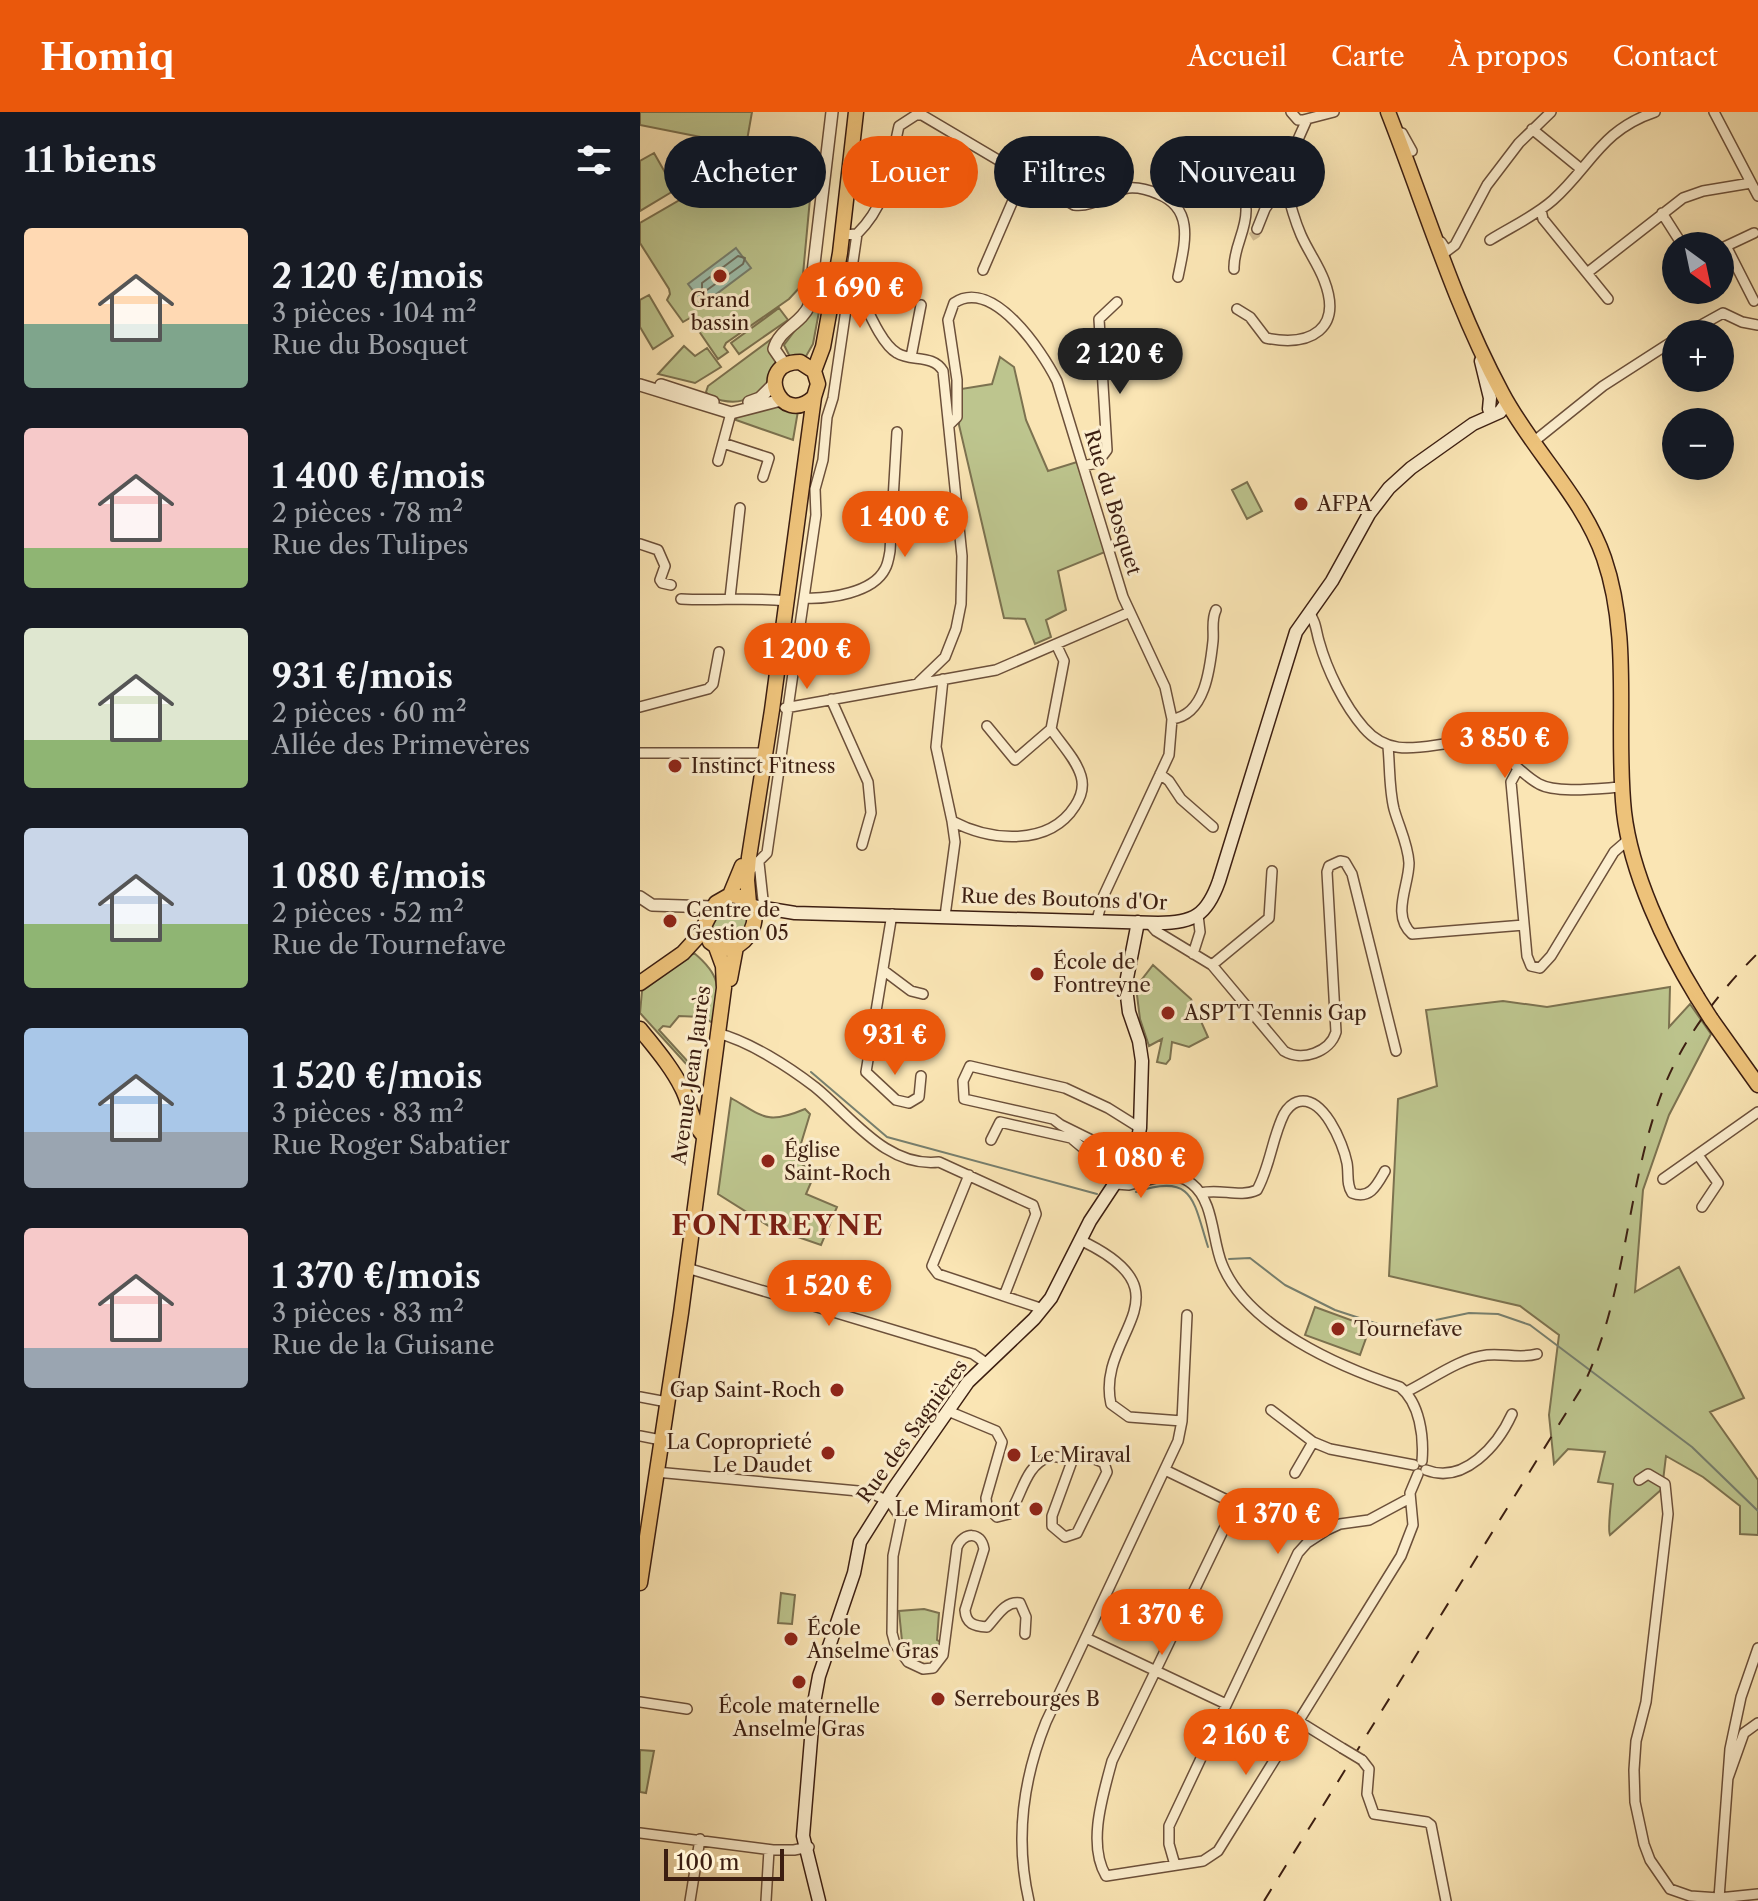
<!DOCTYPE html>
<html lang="fr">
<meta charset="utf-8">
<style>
:root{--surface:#171b24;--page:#242831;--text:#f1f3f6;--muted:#9ea1a6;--accent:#ea580c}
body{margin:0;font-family:"Libre Caslon Text",serif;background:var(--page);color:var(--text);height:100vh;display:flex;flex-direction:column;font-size:30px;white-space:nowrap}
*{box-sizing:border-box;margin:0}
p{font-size:26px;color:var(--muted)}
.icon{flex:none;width:44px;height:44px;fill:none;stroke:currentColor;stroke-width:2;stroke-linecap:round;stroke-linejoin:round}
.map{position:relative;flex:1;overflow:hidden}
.details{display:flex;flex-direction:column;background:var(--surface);width:640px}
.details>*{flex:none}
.banner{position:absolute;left:24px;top:24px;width:760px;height:72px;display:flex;gap:16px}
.needle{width:52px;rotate:147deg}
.controls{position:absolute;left:1022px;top:120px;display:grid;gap:16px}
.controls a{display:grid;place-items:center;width:72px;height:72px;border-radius:50%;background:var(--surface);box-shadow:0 8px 32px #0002;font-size:40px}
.scale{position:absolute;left:24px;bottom:20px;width:120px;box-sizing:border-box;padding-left:8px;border:4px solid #3c1e11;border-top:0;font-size:22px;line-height:28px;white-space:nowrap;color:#3c1e11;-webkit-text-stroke:6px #fceece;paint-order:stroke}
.price{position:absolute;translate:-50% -68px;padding:0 18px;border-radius:28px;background:var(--accent);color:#fff;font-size:26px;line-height:52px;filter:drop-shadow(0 2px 4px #0008)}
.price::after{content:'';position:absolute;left:50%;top:48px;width:24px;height:18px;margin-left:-12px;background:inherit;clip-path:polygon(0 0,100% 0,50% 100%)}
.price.active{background:#222;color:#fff}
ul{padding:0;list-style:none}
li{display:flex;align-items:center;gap:24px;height:200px;padding:0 24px}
li span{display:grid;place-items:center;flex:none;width:224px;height:160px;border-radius:8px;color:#555}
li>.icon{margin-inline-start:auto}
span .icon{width:96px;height:96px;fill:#fffc;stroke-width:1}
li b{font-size:34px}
h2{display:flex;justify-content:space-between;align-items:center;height:96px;padding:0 24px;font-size:34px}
.pill{padding:0 28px;border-radius:36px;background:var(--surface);box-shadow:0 8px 32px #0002;font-size:28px;line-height:72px}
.pill.active{background:var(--accent);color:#fff}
header{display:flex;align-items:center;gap:48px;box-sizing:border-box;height:112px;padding:0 40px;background:var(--accent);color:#fff}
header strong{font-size:38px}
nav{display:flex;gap:44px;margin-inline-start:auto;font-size:28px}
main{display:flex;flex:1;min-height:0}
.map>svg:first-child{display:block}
</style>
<header>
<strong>Homiq</strong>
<nav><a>Accueil</a><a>Carte</a><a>À propos</a><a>Contact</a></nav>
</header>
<main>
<section class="details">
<h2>11 biens<svg class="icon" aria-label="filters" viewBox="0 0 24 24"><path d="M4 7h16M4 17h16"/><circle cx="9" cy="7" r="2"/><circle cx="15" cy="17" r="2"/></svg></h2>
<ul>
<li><span style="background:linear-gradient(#ffd9b3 60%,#7fa58c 0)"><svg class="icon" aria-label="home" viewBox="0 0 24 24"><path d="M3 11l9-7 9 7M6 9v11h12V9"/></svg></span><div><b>2 120 €/mois</b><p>3 pièces · 104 m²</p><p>Rue du Bosquet</p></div></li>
<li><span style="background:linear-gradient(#f6c9c9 75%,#8fb573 0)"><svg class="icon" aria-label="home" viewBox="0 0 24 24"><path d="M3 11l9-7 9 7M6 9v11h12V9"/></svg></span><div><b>1 400 €/mois</b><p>2 pièces · 78 m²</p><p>Rue des Tulipes</p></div></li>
<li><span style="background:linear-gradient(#dfe7d0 70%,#8fb573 0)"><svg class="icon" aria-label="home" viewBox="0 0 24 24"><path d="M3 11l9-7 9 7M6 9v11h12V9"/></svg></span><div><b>931 €/mois</b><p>2 pièces · 60 m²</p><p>Allée des Primevères</p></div></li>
<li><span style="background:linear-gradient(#c9d6e8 60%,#8fb573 0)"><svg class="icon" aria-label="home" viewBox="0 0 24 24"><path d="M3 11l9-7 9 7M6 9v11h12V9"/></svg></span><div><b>1 080 €/mois</b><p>2 pièces · 52 m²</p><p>Rue de Tournefave</p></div></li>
<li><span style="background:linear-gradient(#a9c7e8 65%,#9aa5b1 0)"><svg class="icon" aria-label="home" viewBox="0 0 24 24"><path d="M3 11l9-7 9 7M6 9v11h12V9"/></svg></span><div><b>1 520 €/mois</b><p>3 pièces · 83 m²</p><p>Rue Roger Sabatier</p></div></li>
<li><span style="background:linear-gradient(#f6c9c9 75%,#9aa5b1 0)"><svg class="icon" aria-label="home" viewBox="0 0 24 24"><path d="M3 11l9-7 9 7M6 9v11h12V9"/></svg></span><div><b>1 370 €/mois</b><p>3 pièces · 83 m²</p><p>Rue de la Guisane</p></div></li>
</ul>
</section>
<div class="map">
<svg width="1118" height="1789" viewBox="0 0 1118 1789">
<rect width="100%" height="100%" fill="#fae5b4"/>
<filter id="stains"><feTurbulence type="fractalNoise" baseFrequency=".0025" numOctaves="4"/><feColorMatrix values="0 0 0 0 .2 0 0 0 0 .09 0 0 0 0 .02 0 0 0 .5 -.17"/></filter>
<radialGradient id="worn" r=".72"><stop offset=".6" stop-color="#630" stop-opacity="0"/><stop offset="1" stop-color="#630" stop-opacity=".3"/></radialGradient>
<path fill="#bdc58e" stroke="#7c7250" stroke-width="2" d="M0,0H112L106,34L0,13Z
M14,41L35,78L0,99V49Z
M95,56L172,65L162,173L149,187L86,231L84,235L88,240L78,247L50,206L43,210L27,188L30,182L29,177L0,131V111Z
M9,183L33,224L13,237L0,215V188Z
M175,192L180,194L173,232L165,246L150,245L144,233Z
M139,196L148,208L99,242L91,231Z
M134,225L140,253C121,281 107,299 70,285L66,280L68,274Z
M44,234L55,244L67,236L81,255L55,271L18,262Z
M360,245L374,255L386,308L408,359L437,350L465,440L418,459L426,498L406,508L411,525L395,532L385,507L364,506L319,313L321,277L352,272Z
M138,292L158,299L153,328L96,308V304Z
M607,370L622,399L607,407L592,378Z
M96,789L107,798L109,810L98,826L90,831L73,826L70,811L82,793Z
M54,841C83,865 79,877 73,911L62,905L39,904L30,915L23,914L19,918L50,952L48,954L0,901L2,879Z
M513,853L551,887L568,925L549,935L532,930L530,947L526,952L517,950L522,927L509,934L500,907L496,875Z
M1030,875L1029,915L1050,892L1071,922L1029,1003L1003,1078L995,1180L1039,1155L1104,1286L1070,1300L1118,1368V1423L1100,1422V1394L1063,1365L1026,1344L1022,1377L970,1423C967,1416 972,1382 973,1372L958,1370L965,1340L928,1337L914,1352L909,1303L919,1223L880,1194L749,1164L758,987L797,974L786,898L863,889L907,895Z
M91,986C124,1005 127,1013 165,997L170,1002L156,1048L175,1061L166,1082L197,1095L181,1133L132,1116L78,1082Z
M675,1195L730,1215L720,1243L665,1223Z
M141,1481L155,1483L152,1512L138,1511Z
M284,1497L299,1501L297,1528L301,1530L300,1542L271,1545L262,1529L259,1499Z
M0,1638L14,1639L6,1681L0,1680Z"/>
<path fill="#9ebfac" stroke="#777f6e" stroke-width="2" d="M96,136L111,156L63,192L48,172Z"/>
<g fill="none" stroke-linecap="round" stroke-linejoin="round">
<path stroke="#6d6e5e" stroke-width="2" d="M98,144L105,146L103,152L67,178H62V171Z"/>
<path stroke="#777f6e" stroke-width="2" d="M171,960L247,1025L457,1082
M496,1080C554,1061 553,1088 568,1135
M589,1147L610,1146L645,1173L695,1198L753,1217L829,1201L858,1202L890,1213L1052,1335L1118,1399"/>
<path stroke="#d4bd93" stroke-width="9" stroke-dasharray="9 4.5" stroke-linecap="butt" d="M611,125L616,122L617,117"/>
<g stroke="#6c503a" stroke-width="12">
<path id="minor" d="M651,0L658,8H663L694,0
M1074,0L1118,84
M892,17L941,57
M762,21L772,39
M901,98L903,107L968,187
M1022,101L1043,134
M617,117L625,97L644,69
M202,123L217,122C250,89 249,56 259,14L276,3H282L434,93C455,96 468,79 488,76C498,75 509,78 518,82C556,97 544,134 538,165
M850,128C871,115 895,104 913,88C951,54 961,18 1015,0
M801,130L807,139L815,133L847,73L879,31L911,0
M1086,134L1114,189
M1080,137L1114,121
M594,157C593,136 607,118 606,97
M343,158L384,63
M947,161L1043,86L1063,79L1111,71
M211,165C223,184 238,230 257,241C271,250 293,242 303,259L322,444L321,492L316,517L305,545L279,570
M597,197L610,205L626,226C671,235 703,217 684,168C678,152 668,139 661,123C654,107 649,88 645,71C642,58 662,20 667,7
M1045,222L1083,201L1102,210L1118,213
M271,245L281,193
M310,312L317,305V268L308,208L314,191C353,165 402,239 417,269L483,485L525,575L532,607L529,643L463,785L457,808
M83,331L129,346L123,365
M892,331L963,274L1036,227
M78,349L91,301
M443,354L457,351L467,338L459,207L477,190
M0,432L18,438L25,454L20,468L22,471L31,473
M90,486L100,396
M165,486C189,487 233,481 245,457C248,452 249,445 250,439L257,320
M41,487C77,489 110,485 146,489
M669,501C676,509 676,519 679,529C687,558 704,593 724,616C757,654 797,625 839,631C863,635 878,661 899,672C917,682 962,676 983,675
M303,567L296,635L312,709L315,730L305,804
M191,587L228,670L231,701L222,733
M0,595L68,577L73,572L79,540
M145,596L356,558L490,500
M532,607C565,603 570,557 573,529C574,519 571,508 576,498
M347,614L375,648L411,617
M748,635C750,655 749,677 754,697C759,715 768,732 769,751C769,774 751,803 772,822L884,813
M0,641H119
M878,657L871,670L887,844L891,854L900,856L911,844L974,740L989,727
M520,662L529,669L541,687L573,715
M312,709C350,729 409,735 435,694C441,685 444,674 441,664C436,647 421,632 411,617L424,549L416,532
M119,751L124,797
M107,761L127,741L176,403L175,377L183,348L187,305L193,286L217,122
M252,802L226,960L256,988L269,991L279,985L281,964
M509,811L516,819L572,853L644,939C662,950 690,940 696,920L687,760L689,754L700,749L705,750L712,762L756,939
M553,842L560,820L558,803
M572,853L629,806L632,759
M243,858L271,879L283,882
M77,921C109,929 149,955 175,975C211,1004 246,1056 299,1050L393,1093L396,1102L364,1184
M351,1028L360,1010L431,1026L480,1067
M1058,1043L1078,1071L1062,1095
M492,1048L421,1013L413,1007L324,987L323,969L330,954L425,976L468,996L500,1016
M487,1056C507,1067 535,1057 552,1072C574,1089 572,1128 582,1152C607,1215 700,1255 760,1275C780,1291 784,1325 782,1349
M329,1063L292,1154L298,1162L403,1197
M1023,1067L1118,1000
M476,1072L489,1073L516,1066
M561,1081C579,1076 600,1086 617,1078C630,1055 632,1026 644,1002C647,997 651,992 657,990C683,982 703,1031 707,1051C709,1062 706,1072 712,1081C730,1088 737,1073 745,1059
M440,1128C555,1182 455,1222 471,1292L489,1305L542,1309
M47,1156L333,1242L346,1251
M766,1280C791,1268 819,1246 847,1243C864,1241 880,1247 897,1242
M0,1285L27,1290
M631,1298L673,1330L690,1337L774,1353
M308,1299L356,1319L362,1330L346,1386L347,1395L357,1405L369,1402C382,1384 385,1353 409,1345C416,1343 421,1347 427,1346C443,1345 449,1344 464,1351L467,1360L437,1421L425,1425L412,1414V1404L431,1352L426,1347
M0,1324L21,1328
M525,1358L589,1389L593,1398L472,1649C463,1683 447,1732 466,1764L563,1749L578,1739L761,1444L773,1413L770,1381L778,1362
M786,1358C824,1373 858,1333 872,1302
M16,1360L229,1380L250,1390L261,1406L253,1444L252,1521L255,1532L268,1550L283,1557L293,1556L303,1543L317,1435C324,1420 341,1419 344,1437L325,1498C326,1512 334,1514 347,1515C357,1505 364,1489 380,1491L386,1505L385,1522
M655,1361L673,1330
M999,1368L1008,1362L1025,1372L1028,1402L1006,1590L996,1629L994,1658L995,1690L1004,1732L1010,1748L1030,1777
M446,1526L586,1592
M0,1590L47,1597
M660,1610L702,1636
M722,1648L729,1657L727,1682L734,1702L787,1710L791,1713L806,1789
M1088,1666L1104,1621L1118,1611
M0,1721L133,1738H154L169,1735
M535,1753L529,1732V1714L658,1441L667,1431L687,1418L700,1412L729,1408L770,1386
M1030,1777L1050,1784L1079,1786L1090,1637L1101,1585L1118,1536
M1079,1786L1118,1782
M50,1789L60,1727
M126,1789L129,1738
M389,1789C375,1728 383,1667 406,1610L538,1329L542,1309L547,1203"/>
</g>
<g stroke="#6c503a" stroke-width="14">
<path id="tertiary" d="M145,253L134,237C139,217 161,212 169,194L192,0
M0,273L91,301L141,288
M21,273L73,290
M109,290L120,286L134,272
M0,785L12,793L73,795"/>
</g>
<g stroke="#3c1e11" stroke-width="15">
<path id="secondary" d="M841,249L850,286L849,297
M112,794L155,801L518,811C554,811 567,803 579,769L656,520L692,469L729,402L749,376L771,356L833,312L860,300L867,290
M179,1789L163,1724L174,1591L179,1564L214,1461L220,1430L254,1376L328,1270L394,1207L411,1186L450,1109L495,1041L500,1016L502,949L499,929L489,900L487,884V866L498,810"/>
</g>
<g stroke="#3c1e11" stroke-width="17">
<path id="primary" d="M748,0C785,94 814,192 862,281C892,338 943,385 964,446C992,527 975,616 984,700C991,761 1025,833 1057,885
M174,259L183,235L200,141L216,0
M90,783L102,754
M90,783C140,788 103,858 70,830L64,814L76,791Z
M109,791L107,768L109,745L132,598L174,285L178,272L174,259L160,250C113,250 140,317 174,285
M90,867L96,835
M0,871L43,841L64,818
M1071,907L1118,973
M0,917C15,936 31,954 42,976C50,991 51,1010 63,1023
M0,1471L41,1201L84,876L83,854L76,835"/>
</g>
<use href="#minor" stroke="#fceece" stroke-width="9"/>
<use href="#tertiary" stroke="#fceece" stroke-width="11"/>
<use href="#secondary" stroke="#fceece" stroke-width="12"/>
<use href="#primary" stroke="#edc27a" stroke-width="14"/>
<path stroke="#3c1e11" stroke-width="2" stroke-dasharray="14 14" stroke-linecap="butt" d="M624,1789L944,1272C989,1175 986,1068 1026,970C1047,921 1081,878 1118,841"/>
<g stroke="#6c503a" stroke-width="12" stroke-linecap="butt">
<path id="minor-bridge" d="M702,1636L722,1648"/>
</g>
<g stroke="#3c1e11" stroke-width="17" stroke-linecap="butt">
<path id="primary-bridge" d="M1057,885L1071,907"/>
</g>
<use href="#minor-bridge" stroke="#fceece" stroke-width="9"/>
<use href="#primary-bridge" stroke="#edc27a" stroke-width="14"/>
</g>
<g fill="#8f2418" stroke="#fceece" stroke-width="3">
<circle cx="80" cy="164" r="8"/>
<circle cx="661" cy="392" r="8"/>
<circle cx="35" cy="654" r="8"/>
<circle cx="30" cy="809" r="8"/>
<circle cx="397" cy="862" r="8"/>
<circle cx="528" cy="901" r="8"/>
<circle cx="128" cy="1049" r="8"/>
<circle cx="698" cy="1217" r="8"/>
<circle cx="197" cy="1278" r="8"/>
<circle cx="188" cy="1341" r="8"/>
<circle cx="374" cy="1343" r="8"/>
<circle cx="396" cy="1397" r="8"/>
<circle cx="151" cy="1527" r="8"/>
<circle cx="159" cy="1570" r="8"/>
<circle cx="298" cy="1587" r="8"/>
</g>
<g text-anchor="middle" stroke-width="6" stroke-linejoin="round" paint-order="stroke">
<g font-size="20" fill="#3c1e11" stroke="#fceece" text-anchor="start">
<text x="80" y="195" text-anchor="middle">Grand<tspan x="80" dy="23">bassin</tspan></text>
<text x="677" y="399">AFPA</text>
<text x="51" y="661">Instinct Fitness</text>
<text x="46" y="805">Centre de<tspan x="46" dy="23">Gestion 05</tspan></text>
<text x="413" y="857">École de<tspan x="413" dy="23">Fontreyne</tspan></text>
<text x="544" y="908">ASPTT Tennis Gap</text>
<text x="144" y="1045">Église<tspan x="144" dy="23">Saint-Roch</tspan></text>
<text x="714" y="1224">Tournefave</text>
<text x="181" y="1285" text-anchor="end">Gap Saint-Roch</text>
<text x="172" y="1337" text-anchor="end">La Coproprieté<tspan x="172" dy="23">Le Daudet</tspan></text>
<text x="390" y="1350">Le Miraval</text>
<text x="380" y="1404" text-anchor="end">Le Miramont</text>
<text x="167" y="1523">École<tspan x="167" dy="23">Anselme Gras</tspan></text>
<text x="314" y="1594">Serrebourges B</text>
<text x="159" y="1601" text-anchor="middle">École maternelle<tspan x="159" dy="23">Anselme Gras</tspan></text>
</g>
<g font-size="20" fill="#3c1e11" stroke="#fceece">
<text transform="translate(473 390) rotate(73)" y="7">Rue du Bosquet</text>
<text transform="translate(424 787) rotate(2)" y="7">Rue des Boutons d'Or</text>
<text transform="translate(51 963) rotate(-82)" y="7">Avenue Jean Jaurès</text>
<text transform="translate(272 1319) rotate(-54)" y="7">Rue des Sagnières</text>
</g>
<g font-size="28" font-weight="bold" letter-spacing="2" fill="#7a1f14" stroke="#fceece">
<text x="138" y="1123">FONTREYNE</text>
</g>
</g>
<rect width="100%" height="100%" filter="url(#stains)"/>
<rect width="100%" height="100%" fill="url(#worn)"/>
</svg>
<div class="controls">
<a><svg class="needle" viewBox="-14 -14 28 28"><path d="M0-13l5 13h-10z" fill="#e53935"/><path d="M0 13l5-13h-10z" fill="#9ea1a6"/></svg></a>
<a>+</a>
<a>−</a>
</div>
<div class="scale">100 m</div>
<b class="price" style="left:220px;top:218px">1 690 €</b>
<b class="price active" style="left:480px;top:284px">2 120 €</b>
<b class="price" style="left:265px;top:447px">1 400 €</b>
<b class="price" style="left:167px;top:579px">1 200 €</b>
<b class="price" style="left:865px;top:668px">3 850 €</b>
<b class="price" style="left:255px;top:965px">931 €</b>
<b class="price" style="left:501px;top:1088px">1 080 €</b>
<b class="price" style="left:189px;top:1216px">1 520 €</b>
<b class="price" style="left:638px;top:1444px">1 370 €</b>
<b class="price" style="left:522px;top:1545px">1 370 €</b>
<b class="price" style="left:606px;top:1665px">2 160 €</b>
<div class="banner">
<a class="pill">Acheter</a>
<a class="pill active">Louer</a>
<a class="pill">Filtres</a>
<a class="pill">Nouveau</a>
</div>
</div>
</main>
